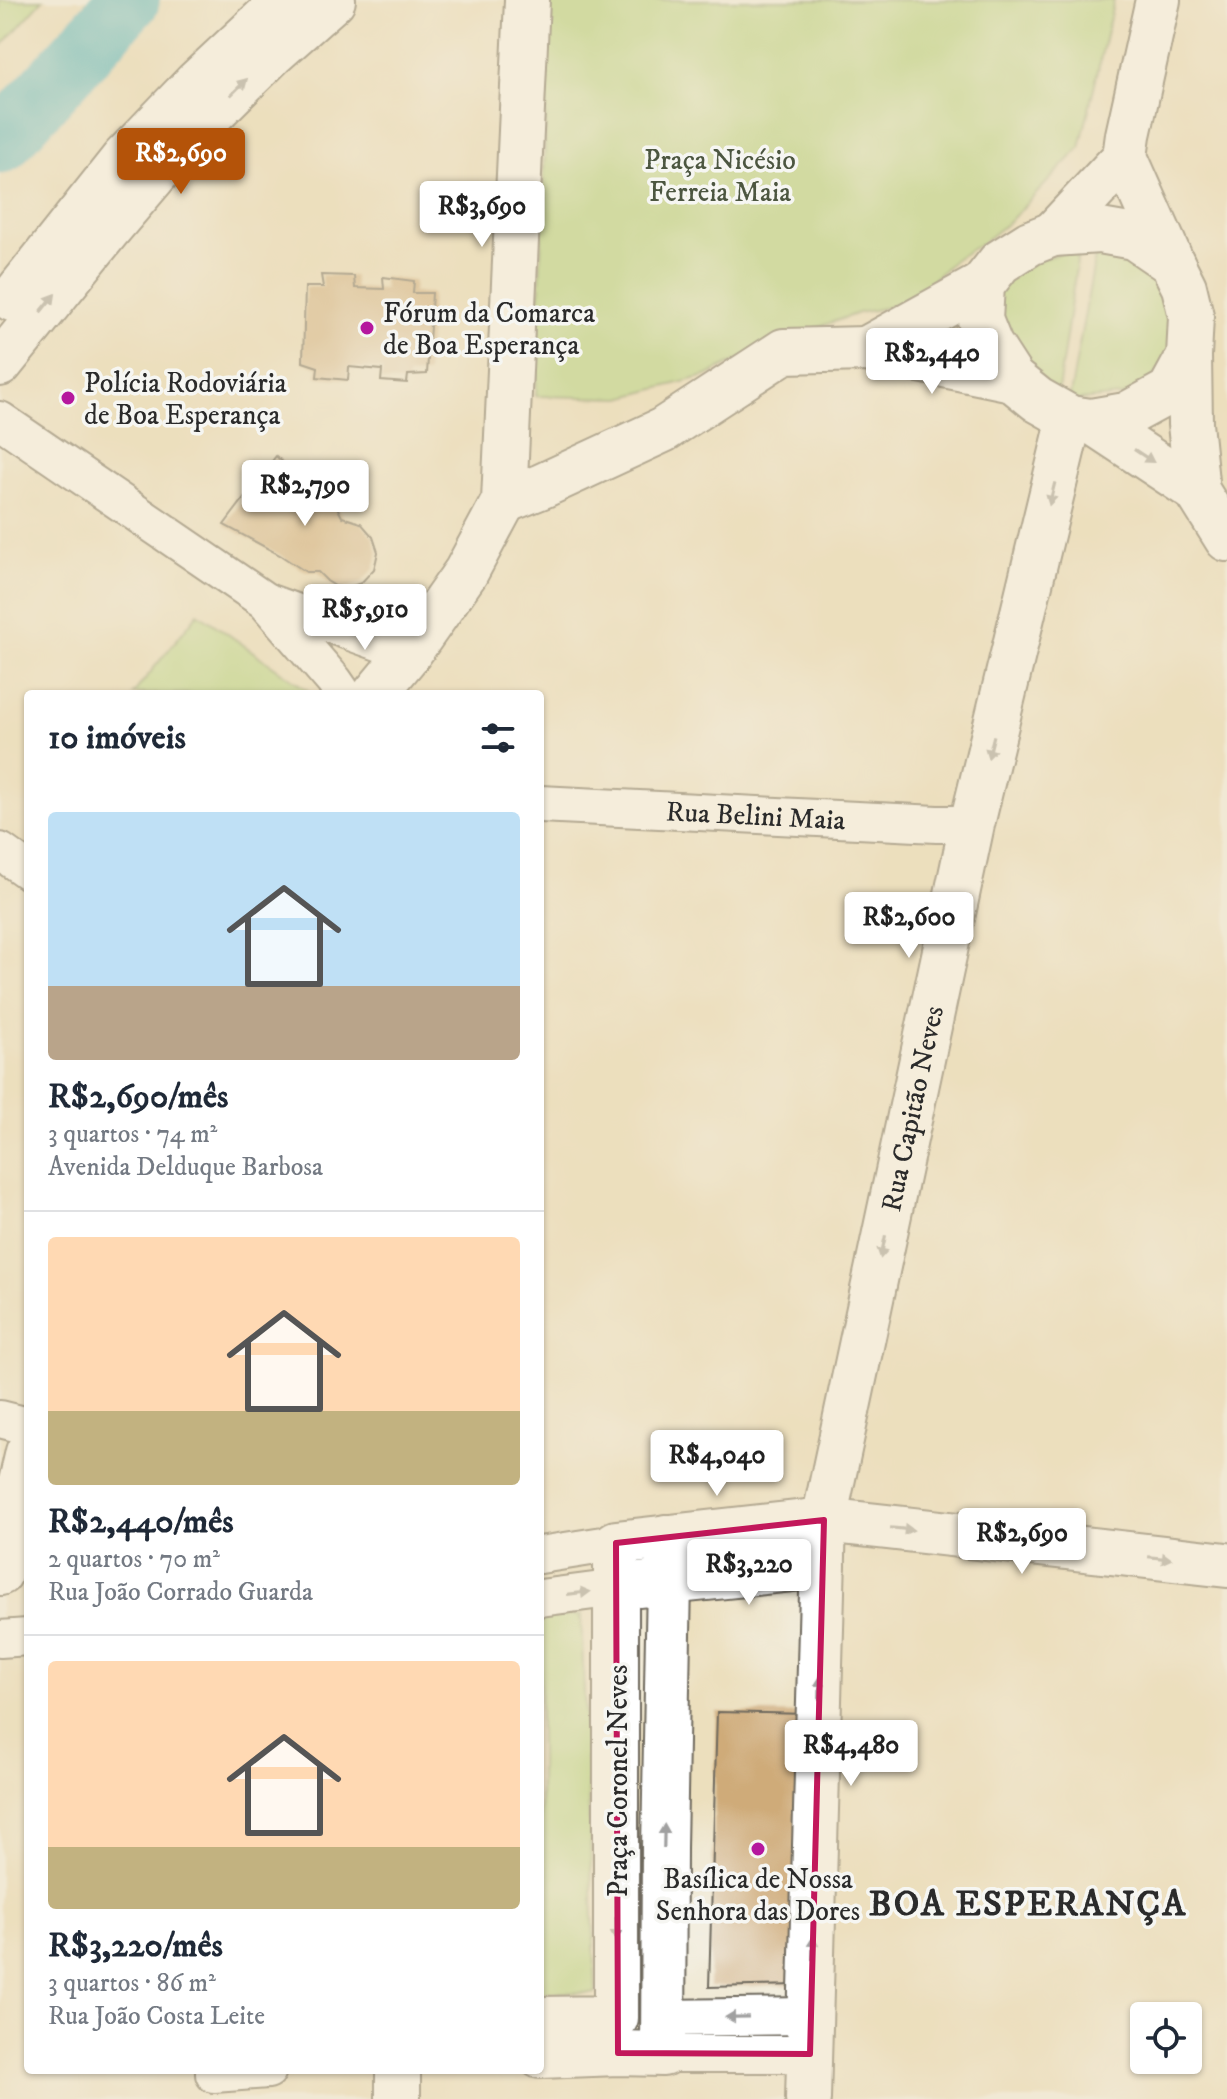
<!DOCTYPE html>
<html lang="pt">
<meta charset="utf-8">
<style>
:root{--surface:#fff;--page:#f6f6f7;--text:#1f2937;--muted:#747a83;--line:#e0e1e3;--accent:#b45309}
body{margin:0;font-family:"IM FELL DW Pica",serif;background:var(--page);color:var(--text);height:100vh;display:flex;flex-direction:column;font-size:30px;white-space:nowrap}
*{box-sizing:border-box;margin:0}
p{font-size:26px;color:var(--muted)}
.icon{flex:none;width:44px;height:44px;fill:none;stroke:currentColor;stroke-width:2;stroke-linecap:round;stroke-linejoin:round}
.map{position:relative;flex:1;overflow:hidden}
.panel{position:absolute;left:24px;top:690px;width:520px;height:1384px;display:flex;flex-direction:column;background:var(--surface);border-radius:8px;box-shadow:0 2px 6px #0004}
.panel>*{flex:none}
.fabs{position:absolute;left:1130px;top:2002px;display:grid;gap:16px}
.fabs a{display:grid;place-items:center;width:72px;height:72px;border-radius:8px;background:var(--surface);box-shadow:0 2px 6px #0004;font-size:40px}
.price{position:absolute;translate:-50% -68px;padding:0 18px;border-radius:8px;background:#fff;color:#222;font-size:26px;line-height:52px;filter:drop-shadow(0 2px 4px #0008)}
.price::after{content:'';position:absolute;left:50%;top:48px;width:24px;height:18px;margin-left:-12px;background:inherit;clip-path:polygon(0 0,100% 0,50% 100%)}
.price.selected{background:var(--accent);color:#fff}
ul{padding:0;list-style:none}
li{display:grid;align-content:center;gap:16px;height:424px;padding:0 24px}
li+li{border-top:2px solid var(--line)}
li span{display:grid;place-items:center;height:248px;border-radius:8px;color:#555}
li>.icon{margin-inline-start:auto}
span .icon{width:144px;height:144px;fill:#fffc;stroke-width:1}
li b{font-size:34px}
h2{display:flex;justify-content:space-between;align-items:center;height:96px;padding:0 24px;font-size:34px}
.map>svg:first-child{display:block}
</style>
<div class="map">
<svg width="1227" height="2099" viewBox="0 0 1227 2099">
<rect width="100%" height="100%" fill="#f6f6f2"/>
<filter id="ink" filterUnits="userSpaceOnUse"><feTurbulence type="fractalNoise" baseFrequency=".0125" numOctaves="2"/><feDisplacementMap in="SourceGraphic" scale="16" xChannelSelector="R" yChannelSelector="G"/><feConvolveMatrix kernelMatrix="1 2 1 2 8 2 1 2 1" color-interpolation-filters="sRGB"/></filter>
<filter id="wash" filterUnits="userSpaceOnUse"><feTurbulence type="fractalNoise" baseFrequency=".006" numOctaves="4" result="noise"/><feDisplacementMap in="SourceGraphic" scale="32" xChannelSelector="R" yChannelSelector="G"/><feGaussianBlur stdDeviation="1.8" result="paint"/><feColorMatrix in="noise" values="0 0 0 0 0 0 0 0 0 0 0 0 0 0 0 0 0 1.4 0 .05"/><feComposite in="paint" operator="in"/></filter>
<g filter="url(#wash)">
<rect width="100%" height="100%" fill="#ecdfbd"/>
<path fill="#b1d67f" stroke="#6e8055" stroke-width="2" d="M0,0H43L0,48Z
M550,0H1114L1080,148L1010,221L982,243L955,259L925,287L894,306L858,313L822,326L763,348L706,376L621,398L536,396Z
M1097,246L1157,271L1177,343L1143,394L1069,401Z
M1079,247L1058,391L1008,355L994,286L1006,270Z
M198,613L313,694H133Z
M581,1614L596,1993L540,1992V1619Z"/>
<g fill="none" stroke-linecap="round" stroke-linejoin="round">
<path stroke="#4ab6c6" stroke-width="62" d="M0,143L129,0"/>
</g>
<g id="blocks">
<path fill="#cfab79" d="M321,275L354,276L355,288L384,289L383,277L414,281L413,293H432L427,374L408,375L407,383L381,381L382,370L349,367L348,380L317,377L318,367L303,362L305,287H323Z
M276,456L320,496L327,487L342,517L361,523L373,537L378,552L376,561L374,569L361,583L347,588L335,586L327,581L318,572H306L280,555L224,525Z
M717,1712L808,1714L799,1985L709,1987Z"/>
</g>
</g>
<g filter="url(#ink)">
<use href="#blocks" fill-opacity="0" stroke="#6f6a5e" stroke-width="2"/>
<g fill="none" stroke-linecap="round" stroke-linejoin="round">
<g stroke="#6f6a5e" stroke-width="40">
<g id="street">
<path d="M0,420L265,601L334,681L343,694"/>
<path d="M267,602L409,653"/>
<path id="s1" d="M540,804L937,824H972"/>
<path d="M0,851L28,871"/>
<path d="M0,1419L28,1426"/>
<path d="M540,1555L616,1543"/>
<path d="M540,1598L617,1588"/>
<path d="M0,1639L28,1637"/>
<path d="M662,2018L811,2016"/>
<path d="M663,2054H810"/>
<path d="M214,2070V2074L268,2070"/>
</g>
</g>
<g stroke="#6f6a5e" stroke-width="48">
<g id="secondary">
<path d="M1158,0L1128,135L1125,157L1172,263"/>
<path d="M1100,231L1134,237L1172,263L1184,287L1191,316L1189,356L1170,391L1126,415L1091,421L1070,418L1038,400L1012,379L990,345L980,320L982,285L1000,262L1030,243L1053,234Z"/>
<path d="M1053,234L1125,157"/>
<path d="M12,299L124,158L196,83L285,0"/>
<path d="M866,349L982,285"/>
<path d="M1189,356L1190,424L1197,491L1227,539"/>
<path d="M0,364L108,230L182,143L272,54L333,0"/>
<path d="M1091,421L1197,491"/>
<path d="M504,501L542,486L663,430L784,351L866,349L1012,379"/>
<path d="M375,694L409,653L466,572L504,501L527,0"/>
<path d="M0,1573L28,1452"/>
<path d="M639,1585L823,1566"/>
<path d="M540,2019L616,2018V1543L824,1520L1227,1565"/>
<path d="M540,2056L618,2053L663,2054L664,1848L669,1581L666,1537"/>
<path d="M398,2070V2099"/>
<path id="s2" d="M808,2099L824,1520L972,824L1070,418"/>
</g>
</g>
<use href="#street" stroke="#fff" stroke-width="36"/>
<use href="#secondary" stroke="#fff" stroke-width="44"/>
</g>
<defs><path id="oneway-solid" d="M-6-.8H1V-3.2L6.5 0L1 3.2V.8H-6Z" transform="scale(2)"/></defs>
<g fill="#a0a0a0">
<use href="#oneway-solid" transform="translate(239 87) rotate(-45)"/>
<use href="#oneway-solid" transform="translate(48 303) rotate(-51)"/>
<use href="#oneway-solid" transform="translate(1144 456) rotate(33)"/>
<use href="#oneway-solid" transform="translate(1052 494) rotate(104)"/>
<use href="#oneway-solid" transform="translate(991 747) rotate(104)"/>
<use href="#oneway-solid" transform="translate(883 1247) rotate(102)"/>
<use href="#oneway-solid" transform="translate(902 1529) rotate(6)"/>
<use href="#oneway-solid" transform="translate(1160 1558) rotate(6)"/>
<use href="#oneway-solid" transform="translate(579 1593) rotate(-7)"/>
<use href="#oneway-solid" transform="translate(820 1688) rotate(-88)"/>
<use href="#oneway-solid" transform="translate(664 1836) rotate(-89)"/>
<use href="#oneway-solid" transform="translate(616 1929) rotate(90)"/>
<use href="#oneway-solid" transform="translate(813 1948) rotate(-88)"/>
<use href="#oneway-solid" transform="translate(737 2017) rotate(179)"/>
</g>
</g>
<path d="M0 0H1227V2099H0ZM824,1520L810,2054L618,2053L616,1543Z" fill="#ecdfbd" fill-opacity=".55" fill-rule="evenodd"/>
<path fill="none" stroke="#c2185b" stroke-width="6" stroke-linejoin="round" d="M824,1520L810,2054L618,2053L616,1543Z"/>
<g fill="#b5179e" stroke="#f6f6f2" stroke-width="3">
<circle cx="367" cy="328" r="8"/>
<circle cx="68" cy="398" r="8"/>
<circle cx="758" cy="1849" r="8"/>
</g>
<g text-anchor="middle" stroke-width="7" stroke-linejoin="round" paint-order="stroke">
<g font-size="28" fill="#4c5640" stroke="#f6f6f2">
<text x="720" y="169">Praça Nicésio<tspan x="720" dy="32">Ferreia Maia</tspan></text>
</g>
<g font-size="28" fill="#2b2b2b" stroke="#f6f6f2" text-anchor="start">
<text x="383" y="322">Fórum da Comarca<tspan x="383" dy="32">de Boa Esperança</tspan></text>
<text x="84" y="392">Polícia Rodoviária<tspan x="84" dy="32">de Boa Esperança</tspan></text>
<text x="758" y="1888" text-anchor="middle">Basílica de Nossa<tspan x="758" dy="32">Senhora das Dores</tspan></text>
</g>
<g font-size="28" fill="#2b2b2b" stroke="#f6f6f2">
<text dy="10" stroke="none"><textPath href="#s1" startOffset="216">Rua Belini Maia</textPath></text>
<text dy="10" stroke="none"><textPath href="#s2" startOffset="1000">Rua Capitão Neves</textPath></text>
<text transform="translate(617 1781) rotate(-90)" y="10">Praça Coronel Neves</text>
</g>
<g font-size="36" font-weight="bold" letter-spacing="2" fill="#2b2b2b" stroke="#f6f6f2">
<text x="1028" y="1915">BOA ESPERANÇA</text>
</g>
</g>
</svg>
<div class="fabs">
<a><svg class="icon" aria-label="locate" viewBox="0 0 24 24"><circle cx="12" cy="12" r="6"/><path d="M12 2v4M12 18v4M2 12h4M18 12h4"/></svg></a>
</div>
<b class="price selected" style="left:181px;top:196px">R$2,690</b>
<b class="price" style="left:482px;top:249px">R$3,690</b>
<b class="price" style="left:932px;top:396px">R$2,440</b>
<b class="price" style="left:305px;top:528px">R$2,790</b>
<b class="price" style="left:365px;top:652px">R$5,910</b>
<b class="price" style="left:909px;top:960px">R$2,600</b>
<b class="price" style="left:717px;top:1498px">R$4,040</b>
<b class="price" style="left:1022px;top:1576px">R$2,690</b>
<b class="price" style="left:749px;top:1607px">R$3,220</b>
<b class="price" style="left:851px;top:1788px">R$4,480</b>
<section class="panel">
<h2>10 imóveis<svg class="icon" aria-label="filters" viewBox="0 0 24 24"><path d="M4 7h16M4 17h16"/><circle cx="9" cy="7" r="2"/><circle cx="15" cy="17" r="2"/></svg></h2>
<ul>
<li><span style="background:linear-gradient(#bfe0f5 70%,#b9a48a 0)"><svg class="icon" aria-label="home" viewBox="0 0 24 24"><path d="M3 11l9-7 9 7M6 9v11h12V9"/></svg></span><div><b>R$2,690/mês</b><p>3 quartos · 74 m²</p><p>Avenida Delduque Barbosa</p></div></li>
<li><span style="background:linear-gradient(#ffd9b3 70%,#c2b280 0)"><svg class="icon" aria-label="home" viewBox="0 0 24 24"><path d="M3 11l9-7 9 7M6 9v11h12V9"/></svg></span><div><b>R$2,440/mês</b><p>2 quartos · 70 m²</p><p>Rua João Corrado Guarda</p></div></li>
<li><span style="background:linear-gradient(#ffd9b3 75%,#c2b280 0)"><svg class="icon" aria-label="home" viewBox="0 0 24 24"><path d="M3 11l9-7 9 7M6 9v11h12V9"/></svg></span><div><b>R$3,220/mês</b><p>3 quartos · 86 m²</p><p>Rua João Costa Leite</p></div></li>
</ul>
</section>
</div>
